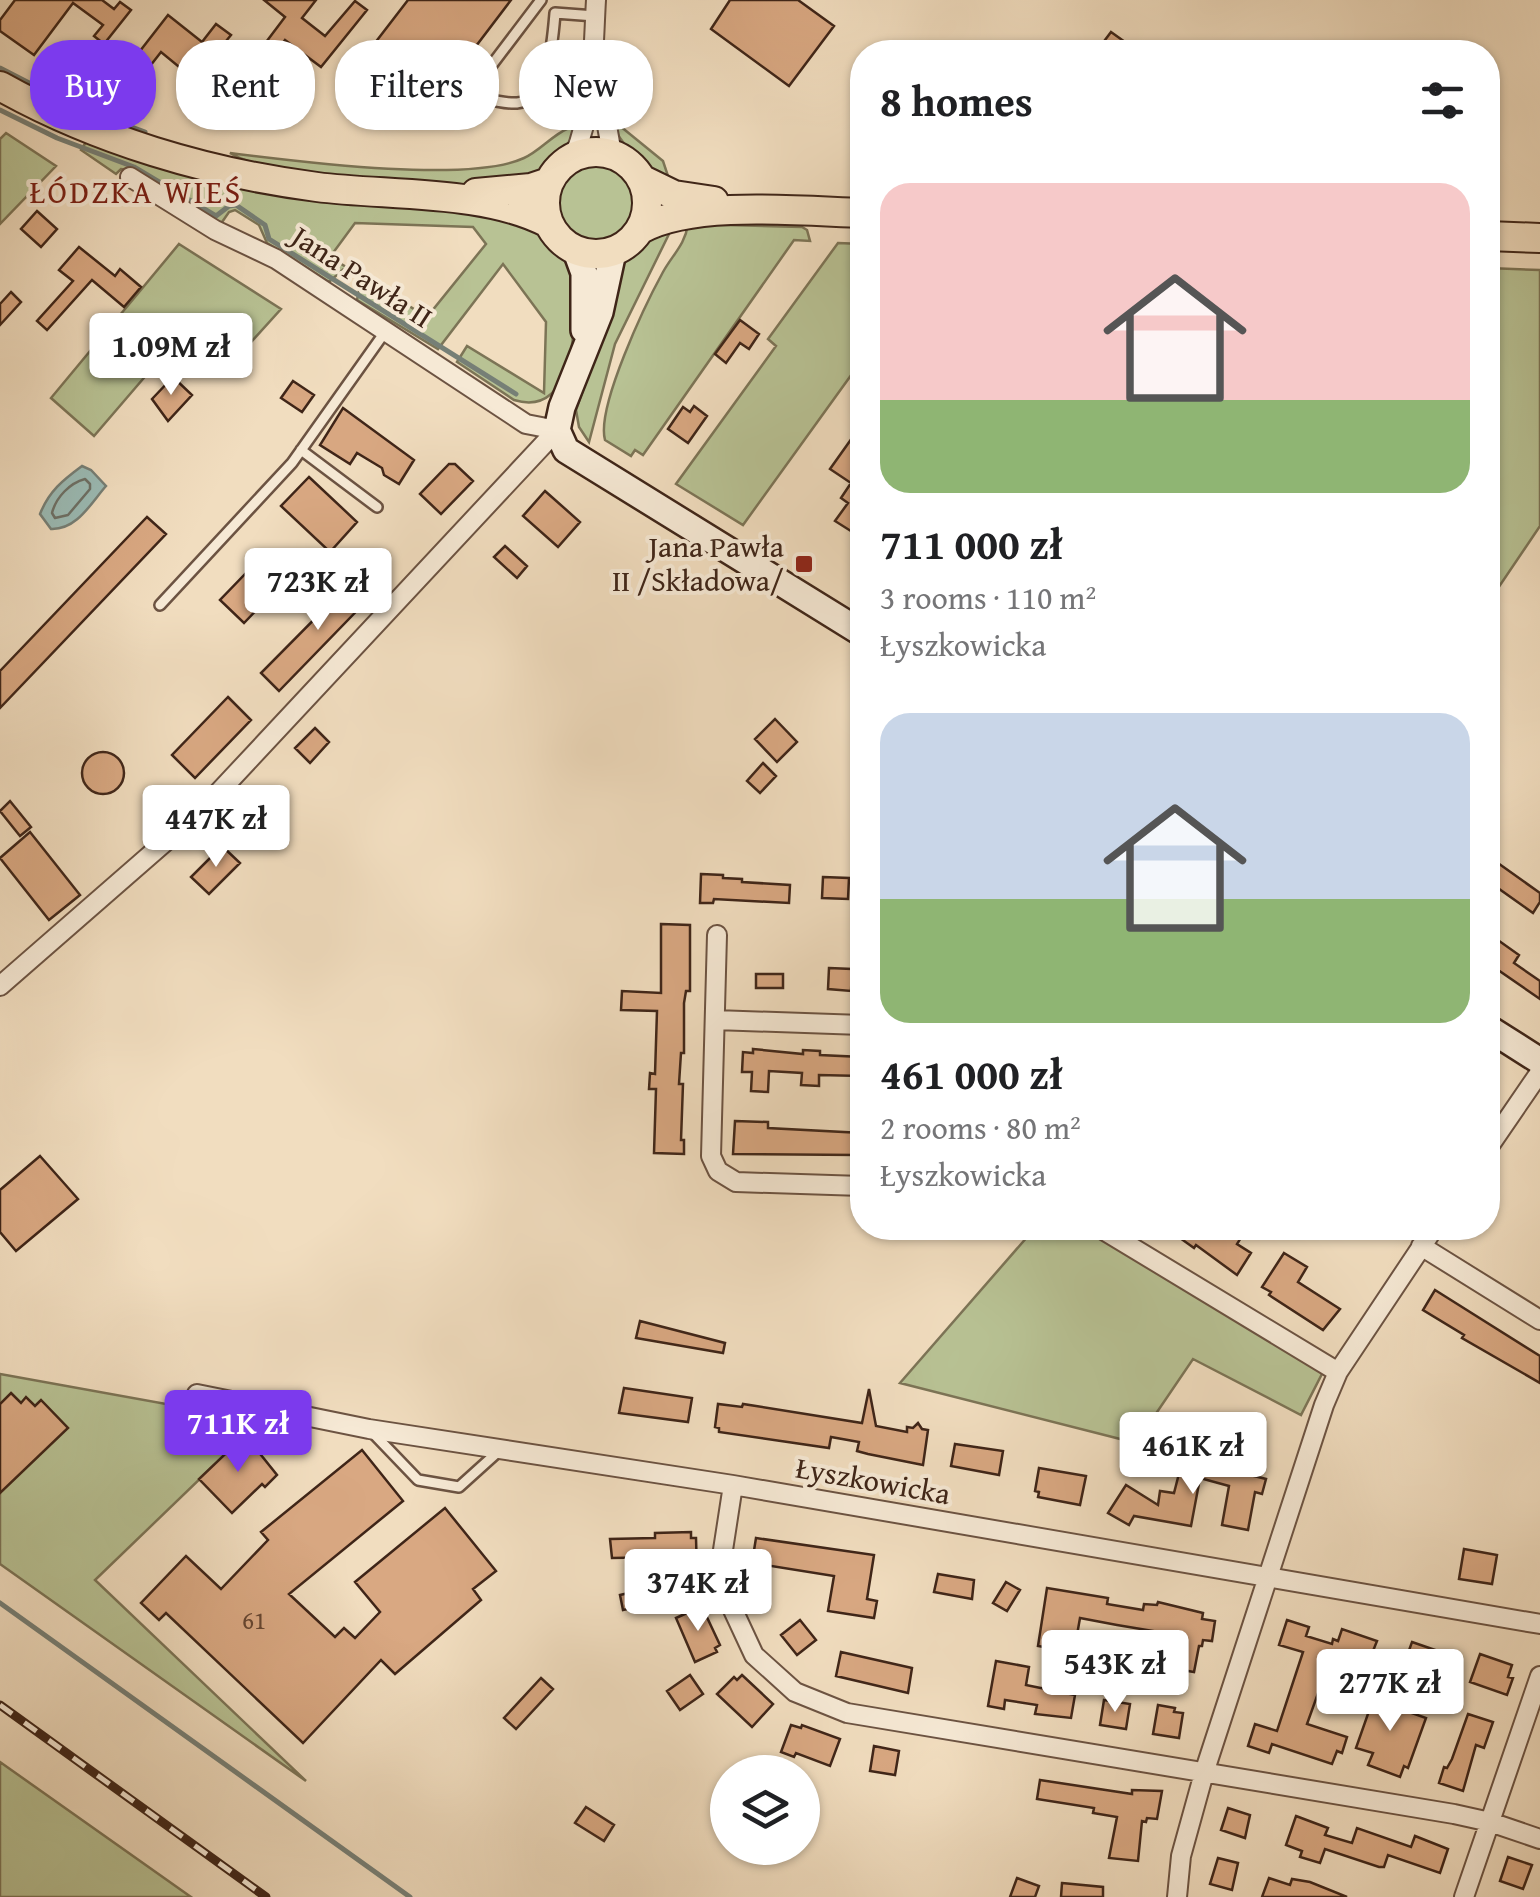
<!DOCTYPE html>
<meta charset="utf-8">
<style>
:root{--surface:#fff;--page:#f6f6f6;--text:#202124;--muted:#757577;--accent:#7c3aed}
body{margin:0;font-family:"Gentium Book Plus",serif;background:var(--page);color:var(--text);height:100vh;display:flex;flex-direction:column;font-size:38px;white-space:nowrap}
*{box-sizing:border-box;margin:0}
p{font-size:32px;color:var(--muted)}
.icon{flex:none;width:55px;height:55px;fill:none;stroke:currentColor;stroke-width:2;stroke-linecap:round;stroke-linejoin:round}
.map{position:relative;flex:1;overflow:hidden}
.drawer{position:absolute;left:850px;top:40px;width:650px;height:1200px;display:flex;flex-direction:column;background:var(--surface);border-radius:40px;box-shadow:0 2px 8px #0004}
.drawer>*{flex:none}
.guide{position:absolute;left:30px;top:40px;width:670px;height:90px;display:flex;gap:20px}
.tools{position:absolute;left:710px;top:1755px;display:grid;gap:20px}
.tools a{display:grid;place-items:center;width:110px;height:110px;border-radius:50%;background:var(--surface);box-shadow:0 2px 8px #0004;font-size:50px}
.price{position:absolute;translate:-50% -85px;padding:0 22px;border-radius:10px;background:#fff;color:#222;font-size:32px;line-height:65px;filter:drop-shadow(0 2px 5px #0008)}
.price::after{content:'';position:absolute;left:50%;top:60px;width:30px;height:22px;margin-left:-15px;background:inherit;clip-path:polygon(0 0,100% 0,50% 100%)}
.price.selected{background:var(--accent);color:#fff}
ul{padding:0;list-style:none}
li{display:grid;align-content:center;gap:20px;height:530px;padding:0 30px}
li span{display:grid;place-items:center;height:310px;border-radius:30px;color:#555}
li>.icon{margin-inline-start:auto}
span .icon{width:180px;height:180px;fill:#fffc;stroke-width:1}
li b{font-size:42px}
h2{display:flex;justify-content:space-between;align-items:center;height:120px;padding:0 30px;font-size:42px}
.pill{padding:0 35px;border-radius:40px;background:var(--surface);box-shadow:0 2px 8px #0004;font-size:35px;line-height:90px}
.pill.selected{background:var(--accent);color:#fff}
.map>svg:first-child{display:block}
</style>
<div class="map">
<svg width="1540" height="1897" viewBox="0 0 1540 1897">
<rect width="100%" height="100%" fill="#f1ddbf"/>
<filter id="stains"><feTurbulence type="fractalNoise" baseFrequency=".002" numOctaves="4"/><feColorMatrix values="0 0 0 0 .2 0 0 0 0 .09 0 0 0 0 .02 0 0 0 .5 -.17"/></filter>
<radialGradient id="worn" r=".72"><stop offset=".6" stop-color="#630" stop-opacity="0"/><stop offset="1" stop-color="#630" stop-opacity=".3"/></radialGradient>
<path fill="#b8c294" stroke="#7c7456" stroke-width="2.5" d="M620,126L663,161L672,188C656,179 620,144 614,127Z
M569,128H578C570,143 557,160 543,170C502,199 272,180 230,153C295,161 468,184 524,158C540,151 552,135 569,128Z
M6,133L56,166L0,224V139Z
M86,142L178,173L252,190L327,202L500,214L538,229L575,269C576,309 580,420 514,400L457,362L467,346L544,393L546,322L503,264L438,349L357,300L362,277L427,317L486,244L473,227L355,223L330,257L346,267L329,282L267,243L259,225L235,210L229,212L220,225L129,170L121,169L116,174L81,150Z
M558 202a38 38 0 1 1 76 0a38 38 0 1 1-76 0Z
M688,224L802,227L807,230L810,241L794,240L643,455L635,450L631,456L605,440C596,407 646,303 663,272C673,254 685,245 688,224Z
M671,230L615,344L589,442L579,427L576,410L597,351L618,267L650,236Z
M838,243L862,244V360L743,525L676,484L776,346L768,339Z
M179,244L281,309L234,361L191,323L94,436L51,398Z
M1488,268L1540,270V526L1488,603Z
M1035,1228H1083L1327,1364L1301,1415L1193,1359L1136,1443L900,1383Z
M0,1374L260,1421L95,1580L306,1781L0,1564Z
M0,1762L191,1897H0Z"/>
<path fill="#9bbbb5" stroke="#767f76" stroke-width="2.5" d="M82,466L91,470L106,486C91,503 77,530 51,529L40,514C49,491 63,480 82,466Z"/>
<g fill="none" stroke-linecap="round" stroke-linejoin="round">
<path stroke="#6d7066" stroke-width="2.5" d="M85,479L90,484V489L68,515L55,518L52,513C56,497 70,483 85,479Z"/>
<path stroke="#767f76" stroke-width="5" d="M0,68L70,104L145,132
M0,110L57,138L134,167L216,216L229,206L236,205L265,225L269,239L516,394
M0,1603L410,1897"/>
</g>
<path fill="#d9a882" stroke="#3f2518" stroke-width="2.5" d="M15,0H102L114,9L120,2L131,10L104,44L94,36L103,25L73,3L34,55L0,31V20Z
M264,0H316L302,18L325,36L355,1L367,10L321,67L285,40L244,93L207,64L195,80L161,52L147,70L133,60L168,15L202,42L216,24L231,35L222,46L248,66L285,17Z
M408,0H511L435,100L368,52Z
M730,0H798L834,26L789,86L711,29Z
M1111,32L1139,52H1096Z
M103,55L125,71L105,99L77,79L91,62L96,65Z
M37,211L57,229L41,247L21,229Z
M79,247L115,276L120,269L141,287L124,307L92,280L47,330L37,321L73,281L59,270Z
M11,292L21,302L0,325V304Z
M740,320L759,334L749,349L740,343L726,363L715,354Z
M173,377L192,395L168,421L152,399Z
M293,381L314,395L302,412L281,398Z
M694,406L707,416L688,443L668,429L683,407L690,412Z
M343,408L414,460L399,484L384,475L382,468L357,453L350,464L320,445Z
M862,424V538L835,521L848,503L841,498L851,483L830,469Z
M449,464H455L473,481L441,514L420,494Z
M309,477L357,522L330,552L281,506Z
M545,491L580,522L558,547L523,516Z
M147,517L166,534L0,708V671Z
M505,546L527,566L517,578L494,557Z
M248,571L272,594L244,623L220,600Z
M359,574L376,591L279,691L261,673Z
M228,697L251,720L195,778L172,755Z
M775,719L797,742L777,762L755,739Z
M315,728L329,742L310,763L295,748Z
M82 773a21 21 0 1 1 42 0a21 21 0 1 1-42 0Z
M763,763L776,776L760,793L747,781Z
M10,801L31,827L20,836L0,811Z
M30,832L80,895L49,920L0,858Z
M222,846L240,863L209,894L191,877Z
M1488,856L1540,893V902L1533,913L1488,881Z
M701,874L723,875V878L742,879V882L790,885L789,903L714,899L713,903H700Z
M823,877L849,878L848,899L822,898Z
M661,924L690,925V991H686L684,1003V1053H681L679,1084H683L681,1140H684V1154L654,1153L656,1089H649L650,1073L655,1074L657,1011L621,1010L622,991L661,993Z
M1495,938L1519,955L1514,963L1540,981V999L1488,963V950Z
M829,968L852,969L851,991L828,989Z
M756,974H783V988H756Z
M753,1049L803,1054V1050L820,1051V1055L862,1057V1076L819,1075V1086L801,1085L802,1073L769,1071L768,1092L751,1091L752,1072H742L743,1052L753,1053Z
M735,1121L768,1122V1128L862,1133V1152H857V1155L733,1154Z
M40,1156L78,1199L16,1251L0,1232V1190Z
M1187,1228H1228L1242,1236L1237,1244L1251,1253L1237,1275L1196,1245L1194,1248L1180,1238Z
M1284,1253L1307,1267L1298,1282L1340,1309L1323,1330L1269,1295L1271,1292L1262,1287Z
M1435,1290L1540,1356V1383L1462,1338L1464,1335L1423,1310Z
M640,1321L725,1343L723,1353L636,1338Z
M624,1388L692,1398L688,1422L619,1413Z
M869,1389L876,1426L907,1432V1427L913,1428L918,1423L922,1429L928,1430L923,1465L868,1454L857,1451L859,1442L831,1437L829,1448L719,1432V1428L715,1427L718,1404L742,1407L743,1404L862,1423Z
M11,1393L21,1403L26,1397L35,1406L41,1400L68,1428L0,1493V1404Z
M245,1435L277,1475L265,1487L262,1484L232,1513L199,1479Z
M955,1444L1003,1451L999,1475L951,1466Z
M362,1450L403,1501L289,1594L335,1637L344,1628L355,1638L380,1612L355,1582L445,1508L496,1571L473,1589L481,1600L395,1674L381,1660L303,1743L166,1613L159,1620L141,1603L186,1556L221,1589L268,1540L261,1532Z
M1183,1458L1266,1479L1262,1494L1255,1492L1248,1530L1222,1525L1229,1486L1200,1478L1191,1526L1134,1516L1129,1525L1108,1513L1126,1485L1158,1505L1160,1491L1174,1493Z
M1039,1468L1086,1476L1080,1505L1038,1497L1039,1492L1035,1491Z
M691,1532V1538H696L697,1574H692V1579L667,1580V1557L612,1558L610,1539L655,1538V1533Z
M756,1538L874,1555L867,1599L877,1601L874,1618L828,1611L834,1576L752,1563Z
M1464,1549L1497,1555L1492,1584L1459,1579Z
M938,1574L974,1580L972,1599L934,1592Z
M1006,1582L1020,1590L1007,1611L993,1603Z
M1047,1588L1108,1598L1107,1604L1143,1610L1144,1604L1157,1605L1158,1602L1203,1613L1202,1619L1215,1621L1212,1641L1203,1640L1202,1646H1199L1194,1672L1153,1665L1159,1632L1117,1625L1080,1618L1074,1652L1038,1646Z
M646,1589L650,1604L623,1610L620,1595Z
M698,1608L700,1613L704,1611L720,1645L715,1648L717,1652L695,1662L676,1618Z
M800,1620L816,1640L797,1655L781,1635Z
M1287,1620L1309,1627L1306,1636L1332,1644L1333,1639L1338,1641L1342,1629L1377,1641L1373,1651L1378,1653L1372,1671L1331,1657L1307,1724L1347,1737L1342,1753L1337,1751L1332,1764L1272,1744L1269,1753L1248,1746L1255,1724L1277,1731L1303,1652L1279,1645Z
M1412,1642L1444,1653L1434,1681L1402,1670Z
M841,1652L912,1668L908,1693L836,1676Z
M1480,1654L1512,1665L1508,1677L1513,1678L1507,1695L1470,1682Z
M996,1661L1029,1667L1026,1685L1075,1695L1071,1718L1035,1714L1037,1705L1005,1700L1004,1709L988,1706Z
M690,1675L703,1694L680,1710L667,1691Z
M742,1675L773,1704L752,1727L717,1694L734,1677L737,1680Z
M541,1678L553,1689L516,1729L504,1718Z
M1376,1691L1409,1702L1406,1711L1426,1718L1408,1768L1404,1766L1400,1777L1368,1765L1373,1753L1356,1748Z
M1104,1700L1130,1704L1126,1729L1100,1725Z
M1158,1705L1175,1708L1174,1712L1183,1713L1179,1738L1153,1734Z
M1468,1714L1493,1722L1484,1748L1476,1745L1463,1791L1439,1783L1444,1767L1447,1768L1452,1759Z
M791,1725L801,1728L802,1725L840,1739L830,1766L796,1753L794,1757L781,1752Z
M874,1746L899,1751L895,1775L870,1771Z
M1040,1780L1132,1794V1790L1162,1791L1157,1819L1147,1818L1146,1822L1142,1821L1138,1861L1109,1858L1117,1817L1093,1813L1094,1808L1037,1799Z
M586,1807L614,1825L604,1841L575,1823Z
M1228,1808L1250,1815L1245,1838L1221,1830Z
M1296,1816L1328,1828L1325,1835L1352,1843L1357,1828L1411,1847L1415,1836L1448,1849L1440,1873L1388,1855L1384,1867H1379L1325,1849L1320,1863L1300,1857L1302,1851L1286,1845Z
M1508,1857L1532,1865L1523,1889L1500,1881Z
M1218,1858L1238,1863L1232,1890L1210,1884Z
M1017,1878L1039,1886L1035,1897H1010Z
M1269,1878L1290,1885L1292,1879L1310,1882L1347,1897H1262Z
M1062,1883L1103,1887V1897H1061Z"/>
<g fill="none" stroke-linecap="round" stroke-linejoin="round">
<g stroke="#6c5342" stroke-width="14">
<path id="lane" d="M541,0L469,95C484,98 502,104 517,103C549,101 553,37 555,13L595,16
M358,83L427,108L457,110L469,95
M301,450L377,507
M160,605L292,463L385,332
M371,1431L418,1480L459,1487L500,1450"/>
</g>
<g stroke="#6c5342" stroke-width="22">
<path id="street" d="M597,69L612,154
M574,156C594,109 593,51 596,0
M130,177L215,230L276,259L526,424L557,430
M717,935L711,1156L718,1171L736,1182L862,1186
M0,986L204,808L557,430
M715,1020L862,1025
M1488,1148L1540,1072
M1100,1228L1338,1372
M1421,1246L1540,1320
M197,1394L369,1429L733,1485L1540,1624
M733,1485L723,1550L727,1597L754,1655L795,1692L847,1713L1454,1814L1490,1822L1540,1839
M1177,1897L1181,1856L1204,1773L1324,1405L1338,1372L1434,1228
M1464,1897L1540,1676"/>
</g>
<g stroke="#3f2518" stroke-width="30">
<path id="secondary" d="M576,251L584,273V330
M613,252L600,312L562,407L557,430L566,450L862,633
M1488,1028L1540,1061"/>
</g>
<g stroke="#3f2518" stroke-width="32">
<path id="primary" d="M0,86C96,140 208,173 317,187C387,196 486,190 548,223
M545 203a51 51 0 1 1 102 0a51 51 0 1 1-102 0Z
M641,179L674,195L714,201
M476,193L531,188L549,182
M641,229C693,200 802,211 862,213
M1488,236L1540,238"/>
</g>
<use href="#lane" stroke="#f6e9d5" stroke-width="9"/>
<use href="#street" stroke="#f6e9d5" stroke-width="18"/>
<use href="#secondary" stroke="#f6e9d5" stroke-width="25"/>
<use href="#primary" stroke="#f1ddbf" stroke-width="28"/>
<g stroke="#3f2518" stroke-width="9">
<path id="rail" d="M0,1705L266,1897"/>
</g>
<use href="#rail" stroke="#f6e9d5" stroke-width="5" stroke-dasharray="15" stroke-linecap="butt"/>
</g>
<rect fill="#8f2418" stroke="#f6e9d5" stroke-width="4" x="794" y="554" width="20" height="20" rx="5"/>
<g text-anchor="middle" stroke-width="8" stroke-linejoin="round" paint-order="stroke">
<g font-size="25" fill="#664632">
<text x="254" y="1629">61</text>
</g>
<g font-size="30" fill="#3f2518" stroke="#f6e9d5">
<text transform="translate(362 277) rotate(33)" y="10">Jana Pawła II</text>
<text transform="translate(873 1481) rotate(10)" y="10">Łyszkowicka</text>
</g>
<g font-size="30" fill="#3f2518" stroke="#f6e9d5" text-anchor="end">
<text x="784" y="557">Jana Pawła<tspan x="784" dy="34">II /Składowa/</tspan></text>
</g>
<g font-size="32" letter-spacing="2.5" fill="#7a1f14" stroke="#f6e9d5">
<text x="136" y="203">ŁÓDZKA WIEŚ</text>
</g>
</g>
<rect width="100%" height="100%" filter="url(#stains)"/>
<rect width="100%" height="100%" fill="url(#worn)"/>
</svg>
<div class="tools">
<a><svg class="icon" aria-label="layers" viewBox="0 0 24 24"><path d="M12 4l9 5-9 5-9-5zM3 14l9 5 9-5"/></svg></a>
</div>
<b class="price" style="left:171px;top:398px">1.09M zł</b>
<b class="price" style="left:318px;top:633px">723K zł</b>
<b class="price" style="left:216px;top:870px">447K zł</b>
<b class="price selected" style="left:238px;top:1475px">711K zł</b>
<b class="price" style="left:1193px;top:1497px">461K zł</b>
<b class="price" style="left:698px;top:1634px">374K zł</b>
<b class="price" style="left:1115px;top:1715px">543K zł</b>
<b class="price" style="left:1390px;top:1734px">277K zł</b>
<div class="guide">
<a class="pill selected">Buy</a>
<a class="pill">Rent</a>
<a class="pill">Filters</a>
<a class="pill">New</a>
</div>
<section class="drawer">
<h2>8 homes<svg class="icon" aria-label="filters" viewBox="0 0 24 24"><path d="M4 7h16M4 17h16"/><circle cx="9" cy="7" r="2"/><circle cx="15" cy="17" r="2"/></svg></h2>
<ul>
<li><span style="background:linear-gradient(#f6c9c9 70%,#8fb573 0)"><svg class="icon" aria-label="home" viewBox="0 0 24 24"><path d="M3 11l9-7 9 7M6 9v11h12V9"/></svg></span><div><b>711 000 zł</b><p>3 rooms · 110 m²</p><p>Łyszkowicka</p></div></li>
<li><span style="background:linear-gradient(#c9d6e8 60%,#8fb573 0)"><svg class="icon" aria-label="home" viewBox="0 0 24 24"><path d="M3 11l9-7 9 7M6 9v11h12V9"/></svg></span><div><b>461 000 zł</b><p>2 rooms · 80 m²</p><p>Łyszkowicka</p></div></li>
</ul>
</section>
</div>
